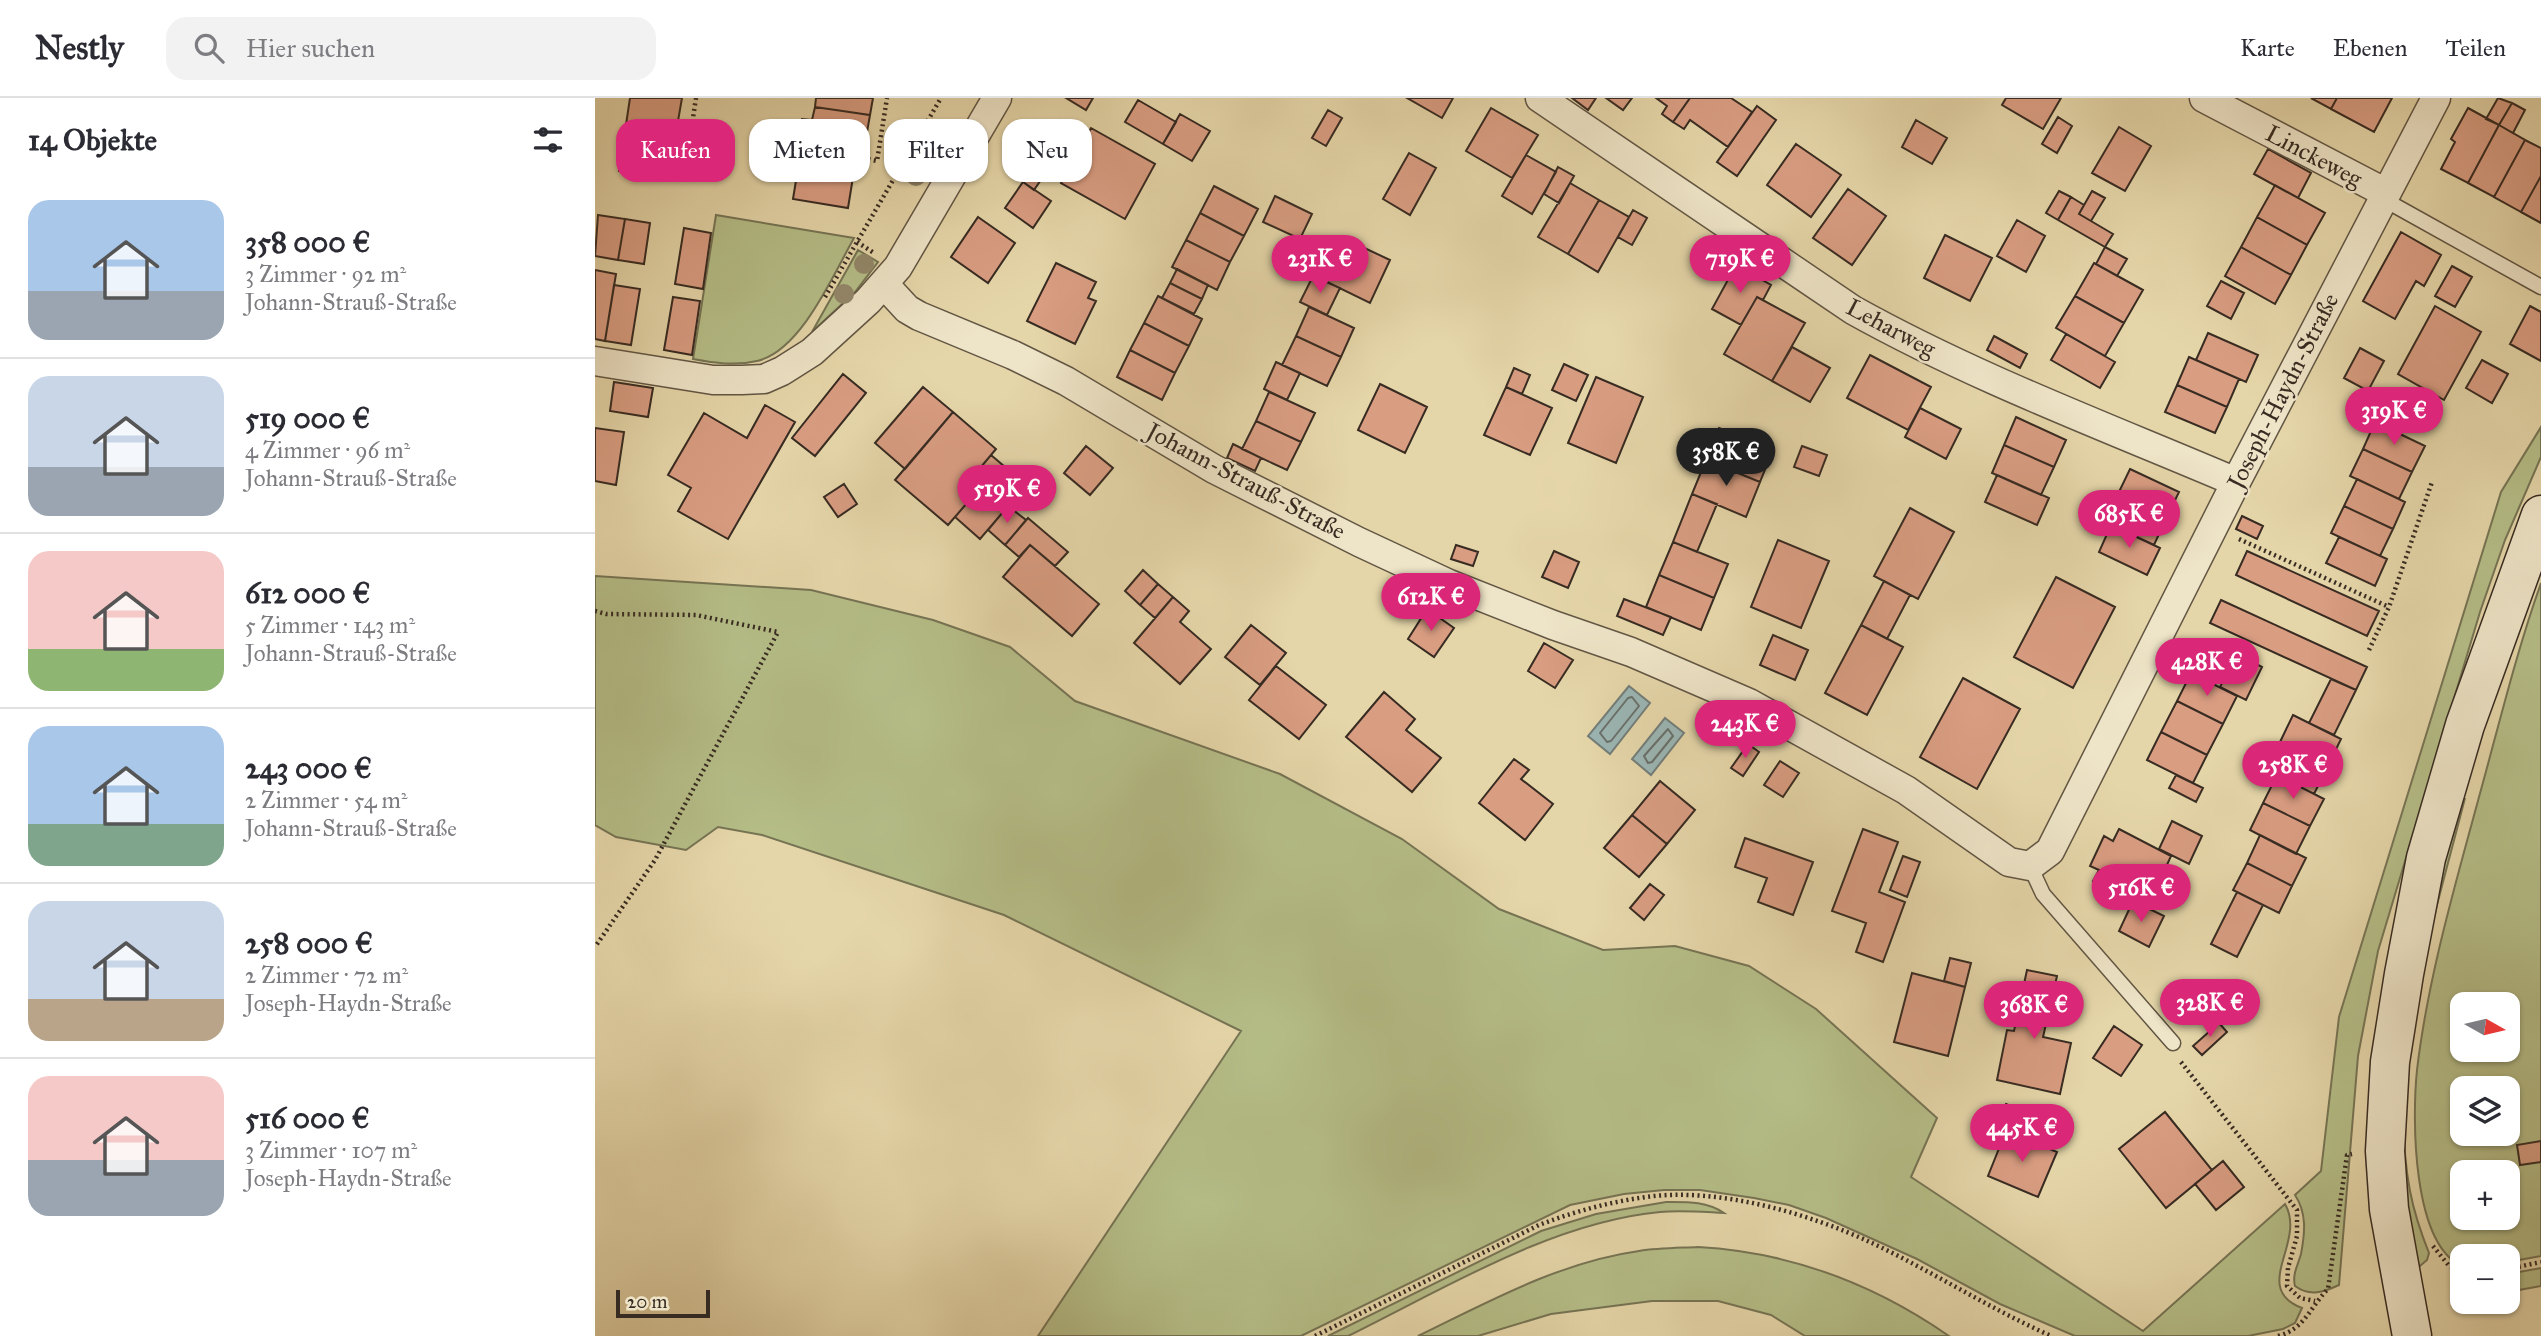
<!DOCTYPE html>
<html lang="de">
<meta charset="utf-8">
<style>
:root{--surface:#fff;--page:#f2f2f3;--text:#2b2b33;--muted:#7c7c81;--line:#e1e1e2;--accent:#db2777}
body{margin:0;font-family:"IM FELL Great Primer",serif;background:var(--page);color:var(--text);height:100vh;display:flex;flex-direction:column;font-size:26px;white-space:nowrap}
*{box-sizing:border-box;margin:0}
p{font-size:23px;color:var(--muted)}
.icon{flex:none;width:38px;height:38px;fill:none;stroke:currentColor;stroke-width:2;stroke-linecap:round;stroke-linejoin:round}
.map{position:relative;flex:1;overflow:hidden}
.side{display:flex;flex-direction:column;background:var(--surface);width:595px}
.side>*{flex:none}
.hud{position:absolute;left:21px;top:21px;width:665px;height:63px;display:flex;gap:14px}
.needle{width:46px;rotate:98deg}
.tools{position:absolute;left:1855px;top:894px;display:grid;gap:14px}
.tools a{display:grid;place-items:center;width:70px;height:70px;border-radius:14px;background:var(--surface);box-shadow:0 2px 5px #0004;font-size:35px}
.scale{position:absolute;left:21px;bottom:18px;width:94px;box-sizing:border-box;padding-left:7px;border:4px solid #372b22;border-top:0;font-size:19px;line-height:24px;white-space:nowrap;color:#372b22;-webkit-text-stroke:5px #eee4c7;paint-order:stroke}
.price{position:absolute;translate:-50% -60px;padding:0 16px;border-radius:24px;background:var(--accent);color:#fff;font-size:23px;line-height:46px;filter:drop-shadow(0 2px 4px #0008)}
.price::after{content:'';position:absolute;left:50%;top:42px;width:21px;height:16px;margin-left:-10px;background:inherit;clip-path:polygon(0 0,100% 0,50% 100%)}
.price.active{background:#222;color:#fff}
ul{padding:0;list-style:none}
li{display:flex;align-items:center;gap:21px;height:175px;padding:0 28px}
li+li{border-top:2px solid var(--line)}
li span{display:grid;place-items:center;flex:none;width:196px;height:140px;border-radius:21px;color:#555}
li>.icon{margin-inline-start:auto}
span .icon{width:84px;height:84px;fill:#fffc;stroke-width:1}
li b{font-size:30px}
h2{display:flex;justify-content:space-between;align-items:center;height:84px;padding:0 28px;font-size:30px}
.chip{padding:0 24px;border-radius:21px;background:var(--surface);box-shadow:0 2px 5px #0004;font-size:24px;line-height:63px}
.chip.active{background:var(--accent);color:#fff}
header{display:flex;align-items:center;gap:42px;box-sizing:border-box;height:98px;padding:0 35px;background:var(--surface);border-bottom:2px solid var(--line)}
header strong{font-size:33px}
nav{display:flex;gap:38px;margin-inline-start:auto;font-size:24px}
.search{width:490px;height:63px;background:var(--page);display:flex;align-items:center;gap:18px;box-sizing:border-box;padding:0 24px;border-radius:21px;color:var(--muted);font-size:26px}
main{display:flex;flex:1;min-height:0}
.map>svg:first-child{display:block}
</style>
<header>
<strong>Nestly</strong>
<div class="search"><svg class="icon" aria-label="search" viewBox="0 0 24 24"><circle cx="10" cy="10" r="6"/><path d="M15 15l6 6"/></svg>Hier suchen</div>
<nav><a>Karte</a><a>Ebenen</a><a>Teilen</a></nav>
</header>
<main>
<section class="side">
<h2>14 Objekte<svg class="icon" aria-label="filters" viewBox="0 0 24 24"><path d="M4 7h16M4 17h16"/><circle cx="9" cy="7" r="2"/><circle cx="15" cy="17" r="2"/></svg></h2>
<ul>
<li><span style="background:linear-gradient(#a9c7e8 65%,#9aa5b1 0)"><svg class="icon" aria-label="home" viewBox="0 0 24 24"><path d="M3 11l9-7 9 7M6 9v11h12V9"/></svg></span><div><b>358 000 €</b><p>3 Zimmer · 92 m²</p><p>Johann-Strauß-Straße</p></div></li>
<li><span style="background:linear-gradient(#c9d6e8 65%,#9aa5b1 0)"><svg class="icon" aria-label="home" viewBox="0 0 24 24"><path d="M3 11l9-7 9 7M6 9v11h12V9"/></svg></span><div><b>519 000 €</b><p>4 Zimmer · 96 m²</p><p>Johann-Strauß-Straße</p></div></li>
<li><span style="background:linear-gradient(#f6c9c9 70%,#8fb573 0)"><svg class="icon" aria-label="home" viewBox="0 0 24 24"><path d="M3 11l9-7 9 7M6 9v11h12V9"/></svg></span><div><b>612 000 €</b><p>5 Zimmer · 143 m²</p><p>Johann-Strauß-Straße</p></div></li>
<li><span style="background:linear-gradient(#a9c7e8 70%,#7fa58c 0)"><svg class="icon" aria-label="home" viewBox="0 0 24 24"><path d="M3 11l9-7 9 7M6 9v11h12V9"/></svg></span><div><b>243 000 €</b><p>2 Zimmer · 54 m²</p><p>Johann-Strauß-Straße</p></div></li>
<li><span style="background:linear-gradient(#c9d6e8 70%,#b9a48a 0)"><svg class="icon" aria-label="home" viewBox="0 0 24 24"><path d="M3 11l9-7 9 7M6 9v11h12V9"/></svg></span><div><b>258 000 €</b><p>2 Zimmer · 72 m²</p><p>Joseph-Haydn-Straße</p></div></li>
<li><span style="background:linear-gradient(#f6c9c9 60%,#9aa5b1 0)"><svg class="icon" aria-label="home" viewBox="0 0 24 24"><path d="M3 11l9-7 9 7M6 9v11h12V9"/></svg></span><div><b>516 000 €</b><p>3 Zimmer · 107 m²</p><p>Joseph-Haydn-Straße</p></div></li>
</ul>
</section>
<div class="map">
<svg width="1946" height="1238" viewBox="0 0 1946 1238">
<rect width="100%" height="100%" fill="#e5d6a9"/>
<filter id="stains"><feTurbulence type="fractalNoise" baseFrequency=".00286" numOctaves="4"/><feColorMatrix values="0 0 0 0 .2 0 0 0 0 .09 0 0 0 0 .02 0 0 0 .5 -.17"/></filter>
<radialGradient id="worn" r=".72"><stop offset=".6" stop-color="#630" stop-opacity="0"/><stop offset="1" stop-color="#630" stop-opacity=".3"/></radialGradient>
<path fill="#b5bd87" stroke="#767454" stroke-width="2" fill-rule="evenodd" d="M121,117L259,140C238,177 206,253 162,263C141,268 119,265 98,261Z
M263,152L283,164L260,194L217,234Z
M1946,329V359L1910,442L1885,514L1783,853L1763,958L1744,1187C1729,1194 1715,1199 1700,1188C1697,1176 1703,1167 1706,1156C1710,1135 1712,1115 1700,1097L1726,1073L1744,919L1906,394Z
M0,478L216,492L338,522L415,549L480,603L685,676L807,741L904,811L1008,852L1080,848L1154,868L1221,911L1342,1020L1316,1079L1548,1233L1690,1106C1712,1144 1655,1190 1707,1210L1700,1225L1688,1231L1653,1238H1480L1405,1206L1322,1161L1231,1120L1194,1107L1159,1100L1105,1092H1069L1029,1096L975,1107L706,1238H443L646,933L409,817L167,737L123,729L91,752L21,739L0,727Z
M1946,485V1158L1913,1164V1158H1867V1168C1817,1146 1817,1020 1822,972C1833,879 1860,788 1884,699C1904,627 1921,555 1946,485ZM1867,906H1913V952H1867ZM1867,990H1913V1036H1867ZM1867,1074H1913V1120H1867Z
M1870,700C1839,823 1791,966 1815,1093C1819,1114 1826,1135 1834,1155L1832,1162L1825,1168L1821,1167L1799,1010L1838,777Z
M1071,1104C1092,1104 1111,1103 1129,1115C1108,1114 1086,1112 1065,1114C957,1124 849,1191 753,1238H733L946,1133L1001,1116Z
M1103,1149C1194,1154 1279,1186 1354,1238H1210L1176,1217L1123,1203H1057L956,1216L883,1238H823C893,1204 965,1164 1044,1153C1063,1150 1083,1150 1103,1149Z
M1946,1170V1188L1913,1194V1176Z"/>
<path fill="#9bb6b4" stroke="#737e7a" stroke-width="2" d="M1034,588L1055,605L1015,656L993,638Z
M1070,620L1089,635L1056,677L1037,661Z"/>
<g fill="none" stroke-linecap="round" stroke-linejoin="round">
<path stroke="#69706b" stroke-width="2" d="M1037,599L1044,608L1016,643L1012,644L1005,635L1033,600Z
M1073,631L1078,638L1057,664L1053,665L1049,658Z"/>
</g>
<path fill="#d99d82" stroke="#372b22" stroke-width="2" d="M35,0H87L83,23L90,24L81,82L24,73Z
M221,0H278L275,17L220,9Z
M471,0H498L491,12Z
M812,0H858L847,20Z
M977,0H1001L993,12Z
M1011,0H1037L1028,12Z
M1061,0H1095L1078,24L1067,16L1072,8Z
M1095,0H1136L1157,14L1133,49L1095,22L1089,31L1078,24Z
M1411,0H1466L1448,31L1407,7Z
M1716,0H1742L1736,11Z
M1742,0H1797L1779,34L1736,11Z
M1903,0L1917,5L1904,27L1891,21Z
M543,2L581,24L568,46L530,24Z
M1917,5L1930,12L1918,35L1904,27Z
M1162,8L1181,22L1142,78L1122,64Z
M220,9L275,17L266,68L260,67L253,110L198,101L205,58L201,57L207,21L217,22Z
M896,10L943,37L917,80L871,53Z
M1873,10L1904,27L1873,85L1846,71L1860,44L1856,41Z
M733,12L747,20L731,48L717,40Z
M585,16L615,33L597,63L568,46Z
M1463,19L1477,28L1462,55L1447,46Z
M1321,22L1352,40L1337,66L1307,49Z
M1904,27L1930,42L1899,99L1873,85Z
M1524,29L1556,48L1530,93L1497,75Z
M496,30L560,66L530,121L466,85Z
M1930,42L1946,50V78L1926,114L1899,99Z
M1201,46L1246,77L1216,119L1172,87Z
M432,50L456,67L439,92L416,75Z
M1673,51L1716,75L1703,100L1659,76Z
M814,55L841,70L815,117L788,101Z
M931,57L961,74L937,116L907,98Z
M963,69L979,78L964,105L949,96Z
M1946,78V125L1926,114Z
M428,84L456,103L438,130L410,110Z
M975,85L1004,102L973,156L943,139Z
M1680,87L1730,115L1712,147L1662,119Z
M619,88L663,111L649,138L605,115Z
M1253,91L1291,118L1257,167L1218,140Z
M1464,93L1476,99L1463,122L1451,115Z
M1497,93L1510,100L1496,123L1484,116Z
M680,98L717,116L705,141L668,124Z
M1476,99L1489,107L1484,116L1518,136L1510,149L1463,122Z
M1004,102L1034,119L1003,174L973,156Z
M1038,112L1052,120L1037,147L1023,139Z
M605,115L649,138L635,164L591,142Z
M3,117L30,121L23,162L0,158Z
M383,119L420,145L393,185L356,159Z
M1662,119L1712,147L1696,177L1646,149Z
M30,121L55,125L49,166L23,162Z
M1422,122L1450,138L1431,174L1402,158Z
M89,130L116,135L108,191L80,186Z
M1806,134L1846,157L1829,188L1821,183L1800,221L1768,203Z
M1350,137L1397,160L1375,203L1329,180Z
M746,139L795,162L775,205L726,181Z
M591,142L635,164L622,192L577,169Z
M1510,149L1532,161L1522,178L1501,166Z
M1646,149L1696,177L1680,206L1630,178Z
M461,165L501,184L493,200L501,203L480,246L432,223Z
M1499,165L1548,192L1529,225L1480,198Z
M1141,167L1176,187L1168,202L1162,199L1146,227L1117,211Z
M1857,168L1877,179L1860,209L1840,198Z
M582,171L613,187L607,201L575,185Z
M0,172L21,176L10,243L0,241Z
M718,178L745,190L732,217L705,204Z
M1626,183L1649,195L1636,221L1612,208Z
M575,185L607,201L599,216L567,200Z
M19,187L45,191L36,247L10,243Z
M563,198L607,221L594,248L549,225Z
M1480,198L1529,225L1510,258L1461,230Z
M78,199L105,203L97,257L69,252Z
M1162,199L1210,225L1177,283L1129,256Z
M1840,208L1886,234L1849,302L1803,276Z
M1935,208L1946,214V263L1915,246Z
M714,209L759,230L746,259L701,238Z
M549,225L594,248L580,275L535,252Z
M1613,235L1663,257L1651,284L1601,262Z
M1471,236L1520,264L1505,290L1456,262Z
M701,238L746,259L732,288L687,267Z
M1399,238L1432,256L1425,270L1392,252Z
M1197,249L1235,270L1215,304L1177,283Z
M1765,250L1789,263L1773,293L1749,280Z
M535,252L580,275L567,302L522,279Z
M1275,257L1336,289L1313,332L1252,300Z
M1594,259L1644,281L1632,309L1582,287Z
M1887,262L1913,276L1897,305L1871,290Z
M681,264L705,275L692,302L669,291Z
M969,266L993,277L981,303L957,292Z
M919,270L935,277L927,296L911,289Z
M248,276L271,295L220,358L197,340Z
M1001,279L1048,299L1021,365L973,345Z
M19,284L58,290L53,319L15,313Z
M785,286L832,309L810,355L763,332Z
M1582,287L1632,309L1620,335L1570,314Z
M328,289L358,314L310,371L280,345Z
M911,289L957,310L935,357L889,337Z
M674,294L720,315L706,344L661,323Z
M170,307L200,324L133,441L83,413L96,390L73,377L109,315L152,340Z
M1325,310L1366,331L1351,361L1310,339Z
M358,314L401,351L375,382L385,390L353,427L300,382Z
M1421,319L1471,342L1459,369L1409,347Z
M661,323L706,344L692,372L647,351Z
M1780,324L1830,348L1817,374L1768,351Z
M0,330L29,334L21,387L0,383Z
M1124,330L1178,352L1165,384L1111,362Z
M638,346L666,360L660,373L632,360Z
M1409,347L1459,369L1446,397L1397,375Z
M491,348L518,370L495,397L469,375Z
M1207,348L1232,357L1224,378L1199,369Z
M1768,351L1817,374L1804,401L1755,378Z
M396,357L431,387L385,441L360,419L385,390L375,382Z
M1111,362L1165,384L1151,419L1097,396Z
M1535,371L1584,394L1571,421L1522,398Z
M1402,377L1454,400L1442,427L1390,404Z
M1762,381L1810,404L1798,431L1749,408Z
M249,386L262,406L243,419L229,399Z
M1097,396L1122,406L1102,454L1078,444Z
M1522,398L1571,421L1559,447L1510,424Z
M413,408L431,422L410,447L393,432Z
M1749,408L1798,431L1785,458L1736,435Z
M1315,410L1359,434L1323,501L1279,478Z
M1647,418L1668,428L1662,441L1641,431Z
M433,420L473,454L460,468L435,447L424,459L410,447Z
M1516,427L1565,450L1552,477L1504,454Z
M1744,439L1792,461L1780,488L1731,465Z
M1183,442L1234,463L1206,530L1156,509Z
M1078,444L1133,466L1119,500L1064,477Z
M435,447L504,506L477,538L408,479Z
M861,447L883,454L878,468L856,461Z
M959,453L984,464L973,490L947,479Z
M1652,453L1784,513L1772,538L1641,477Z
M548,472L563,486L545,507L530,493Z
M1064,477L1119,500L1106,532L1051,509Z
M1461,479L1520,509L1478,590L1419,559Z
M1289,483L1315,497L1292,541L1266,527Z
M563,486L578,499L560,520L545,507Z
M578,499L594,513L585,524L616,551L585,586L539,545Z
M1029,501L1076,519L1068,537L1022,518Z
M1626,502L1772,569L1761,592L1615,525Z
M832,511L859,530L839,559L813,541Z
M656,527L691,555L665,587L630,559Z
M1266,527L1308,549L1272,617L1230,595Z
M1178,537L1213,552L1200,582L1165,567Z
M949,545L978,562L960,590L933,573Z
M1642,556L1667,569L1651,602L1625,589Z
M681,568L731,607L704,641L654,602Z
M1596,575L1642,598L1628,626L1582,603Z
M1368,580L1425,611L1382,691L1325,659Z
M1736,581L1761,592L1739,637L1714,625Z
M789,594L820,621L811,632L846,660L817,694L751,639Z
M1582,603L1628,626L1612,657L1566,634Z
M1698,617L1746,641L1733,668L1685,644Z
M1566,634L1612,657L1598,685L1552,662Z
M1685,644L1733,668L1719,696L1671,672Z
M1153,646L1164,654L1148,678L1136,670Z
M919,661L934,672L926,681L958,706L930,742L884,705Z
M1185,663L1204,675L1188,699L1169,687Z
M1581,677L1608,690L1601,704L1574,690Z
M1682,677L1729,701L1715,728L1668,705Z
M1065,683L1100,712L1072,746L1037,717Z
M1668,705L1715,728L1701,756L1655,732Z
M1037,717L1072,746L1044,779L1009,750Z
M1577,723L1607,738L1594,766L1564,751Z
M1268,731L1303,744L1284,794L1310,804L1288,864L1261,854L1271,825L1237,813Z
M1524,731L1576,758L1571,769L1576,772L1563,800L1557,797L1551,809L1498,783L1504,772L1495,768L1509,738L1518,743Z
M1665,737L1711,760L1697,788L1652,765Z
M1150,740L1218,764L1198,817L1163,804L1172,780L1140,769Z
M1308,758L1325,764L1312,799L1295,792Z
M1652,765L1697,788L1684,815L1638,792Z
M1055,786L1069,797L1049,822L1035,810Z
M1642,794L1668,807L1642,859L1616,846Z
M1538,803L1569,818L1554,849L1524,833Z
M1355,860L1376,865L1370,889L1349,883Z
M1432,872L1462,878L1448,939L1476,945L1465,996L1402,982L1412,932L1419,933Z
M1317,875L1370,889L1353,958L1299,944Z
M1624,925L1632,934L1607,957L1598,948Z
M1519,928L1547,947L1526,978L1498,960Z
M1411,1006L1449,1022L1440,1045L1401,1029Z
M1570,1014L1617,1072L1571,1110L1524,1051Z
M1411,1033L1462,1054L1443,1099L1393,1078Z
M1946,1043V1064L1925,1067L1922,1047Z
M1628,1063L1649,1089L1621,1112L1600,1086Z"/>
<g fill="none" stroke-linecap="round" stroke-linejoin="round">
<g stroke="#625644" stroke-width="17">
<path id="service" d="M1788,101L1946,189
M1435,768L1448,796L1578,945"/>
</g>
<g stroke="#625644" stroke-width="31">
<path id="minor" d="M945,0L1258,212C1380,280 1512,329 1641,384
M1609,0L1791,95
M289,186L312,211L324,218L418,257L471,283L619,371L764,444L854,486L958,527L1036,554L1154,605L1311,692L1414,764L1435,768L1455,753L1641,384L1841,0
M0,263L118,282H147L169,281L187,273L217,254L273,203L303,169L402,0"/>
</g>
<g stroke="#372b22" stroke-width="41">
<path id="secondary" d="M1817,1238L1794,1111L1790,1053L1795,964L1809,876L1831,760L1870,627L1946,417"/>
</g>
<path stroke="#372b22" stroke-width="4.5" stroke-dasharray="2 3.5" stroke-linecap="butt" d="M89,32L96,33L101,0
M268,60L282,63L292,0
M262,144L279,155
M230,199L346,0
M1644,441L1794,509
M0,513L11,516L101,517L183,534L60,762L0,849
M1774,552L1794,509L1837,384
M1586,964L1702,1112V1138L1693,1170L1692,1188L1705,1200L1720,1203
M1838,1148L1855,1169L1867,1174
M1913,1171L1946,1164
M720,1238L944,1127C978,1114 1014,1104 1051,1099C1122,1089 1213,1115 1277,1145C1338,1174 1394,1210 1456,1238
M1683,1238C1710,1231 1715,1209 1733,1191L1752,1057L1757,1056"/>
<use href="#service" stroke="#eee4c7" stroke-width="14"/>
<use href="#minor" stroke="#eee4c7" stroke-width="28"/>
<use href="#secondary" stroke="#eee4c7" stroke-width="38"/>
</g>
<g fill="#93886a">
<circle cx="121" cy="69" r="10"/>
<circle cx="321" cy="78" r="10"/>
<circle cx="269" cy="166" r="10"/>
<circle cx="249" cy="196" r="10"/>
</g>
<g text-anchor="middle" stroke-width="5" stroke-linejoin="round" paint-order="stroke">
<g font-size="24" fill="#372b22" stroke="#eee4c7">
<text transform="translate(1719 58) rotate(28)" y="8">Linckeweg</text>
<text transform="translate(1296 230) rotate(28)" y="8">Leharweg</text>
<text transform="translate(1688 293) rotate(-63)" y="8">Joseph-Haydn-Straße</text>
<text transform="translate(651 383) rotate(28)" y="8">Johann-Strauß-Straße</text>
</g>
</g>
<rect width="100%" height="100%" filter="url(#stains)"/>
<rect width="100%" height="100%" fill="url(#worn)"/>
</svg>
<div class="tools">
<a><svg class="needle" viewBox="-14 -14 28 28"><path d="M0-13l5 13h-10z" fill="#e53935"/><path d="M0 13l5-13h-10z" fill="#7c7c81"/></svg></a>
<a><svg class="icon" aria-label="layers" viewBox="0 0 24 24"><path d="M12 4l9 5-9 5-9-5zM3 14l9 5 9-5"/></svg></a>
<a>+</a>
<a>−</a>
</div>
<div class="scale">20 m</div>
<b class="price" style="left:725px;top:197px">231K €</b>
<b class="price" style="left:1145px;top:197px">719K €</b>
<b class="price" style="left:1799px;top:349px">319K €</b>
<b class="price active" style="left:1131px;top:390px">358K €</b>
<b class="price" style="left:412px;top:427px">519K €</b>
<b class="price" style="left:1534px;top:452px">685K €</b>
<b class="price" style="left:836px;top:535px">612K €</b>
<b class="price" style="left:1612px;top:600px">428K €</b>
<b class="price" style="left:1150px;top:662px">243K €</b>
<b class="price" style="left:1698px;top:703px">258K €</b>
<b class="price" style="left:1546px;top:826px">516K €</b>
<b class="price" style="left:1615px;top:941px">328K €</b>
<b class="price" style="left:1439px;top:943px">368K €</b>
<b class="price" style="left:1427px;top:1066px">445K €</b>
<div class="hud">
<a class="chip active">Kaufen</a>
<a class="chip">Mieten</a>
<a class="chip">Filter</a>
<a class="chip">Neu</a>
</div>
</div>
</main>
